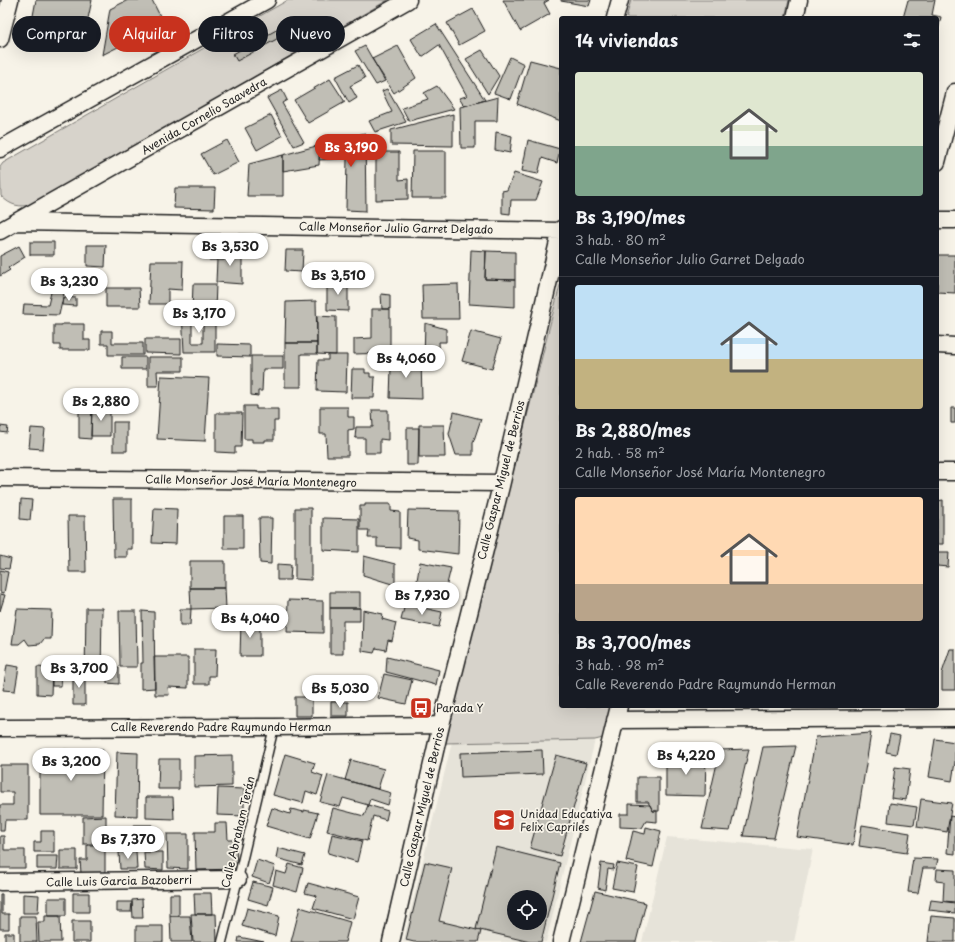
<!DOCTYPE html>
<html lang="es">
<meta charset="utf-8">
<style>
:root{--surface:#171b24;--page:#20242c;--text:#f1f3f6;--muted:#9ea1a6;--line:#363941;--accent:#c8321e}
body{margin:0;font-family:"Playpen Sans",sans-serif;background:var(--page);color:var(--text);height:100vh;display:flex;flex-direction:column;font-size:15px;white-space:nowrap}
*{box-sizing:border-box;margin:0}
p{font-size:13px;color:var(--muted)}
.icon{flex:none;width:22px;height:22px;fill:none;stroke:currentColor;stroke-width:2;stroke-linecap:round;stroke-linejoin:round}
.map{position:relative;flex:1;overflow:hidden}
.side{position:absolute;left:559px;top:16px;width:380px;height:692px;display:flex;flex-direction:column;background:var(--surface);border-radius:4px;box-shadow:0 4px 16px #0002}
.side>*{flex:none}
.top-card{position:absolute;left:12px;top:16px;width:380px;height:36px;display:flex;gap:8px}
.tools{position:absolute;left:507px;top:890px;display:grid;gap:8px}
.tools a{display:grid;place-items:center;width:40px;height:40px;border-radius:50%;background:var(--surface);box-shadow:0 4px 16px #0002;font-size:20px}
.price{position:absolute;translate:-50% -34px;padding:0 9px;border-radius:14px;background:#fff;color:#222;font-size:13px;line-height:26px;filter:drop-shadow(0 1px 2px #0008)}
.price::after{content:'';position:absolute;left:50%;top:24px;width:12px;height:9px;margin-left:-6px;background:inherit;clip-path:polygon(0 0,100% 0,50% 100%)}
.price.current{background:var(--accent);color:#fff}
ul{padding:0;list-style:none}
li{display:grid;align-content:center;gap:8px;height:212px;padding:0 16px}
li+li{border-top:1px solid var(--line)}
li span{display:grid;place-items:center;height:124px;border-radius:4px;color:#555}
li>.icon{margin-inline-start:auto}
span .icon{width:72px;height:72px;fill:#fffc;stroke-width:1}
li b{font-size:17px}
h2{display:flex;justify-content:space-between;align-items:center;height:48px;padding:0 16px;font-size:17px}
.pill{padding:0 14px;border-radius:18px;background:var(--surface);box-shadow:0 4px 16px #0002;font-size:14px;line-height:36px}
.pill.current{background:var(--accent);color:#fff}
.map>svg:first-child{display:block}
</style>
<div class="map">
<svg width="955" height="942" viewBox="0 0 955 942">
<rect width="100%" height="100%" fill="#f7f3e8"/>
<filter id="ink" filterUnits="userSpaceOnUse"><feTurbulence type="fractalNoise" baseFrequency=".025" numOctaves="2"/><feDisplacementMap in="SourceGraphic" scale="8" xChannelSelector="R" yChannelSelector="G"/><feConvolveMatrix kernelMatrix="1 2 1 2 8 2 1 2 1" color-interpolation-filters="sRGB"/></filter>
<g filter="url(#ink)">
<path fill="#e6e3d9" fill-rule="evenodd" d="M595,740L546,942H403L452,742ZM514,897H540V923H514Z
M667,837L813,849L794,942H642Z"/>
<path fill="#d7d3cb" stroke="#7a7874" d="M288,0H388L33,204C20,208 11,206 1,196L0,167L3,163Z
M631,0H789L785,18H626Z
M561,281V706H611L603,738L595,740L445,743Z"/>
<path fill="#c0beb5" stroke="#1c1c1c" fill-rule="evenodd" d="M36,0H92L85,32L32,21Z
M128,0H152L164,24L102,55L110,9Z
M503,0H549L544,3L550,14L520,31Z
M561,0H591L589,6L561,1Z
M908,0H935L932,15L941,17L938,30L937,18H903Z
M473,9L485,31L459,45L447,23Z
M436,24L485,100L464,106L459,98L467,96L439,45L422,57L411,39Z
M280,28L284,35L237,61L233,54Z
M365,46L385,81L376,85L355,51Z
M398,46L416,78L394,93L372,59Z
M482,50L499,76L488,94L466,59Z
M510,57L524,64L511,99L494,93Z
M530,60L561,68V121L517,104Z
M358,65L365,78L350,86L357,98L349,103L335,77Z
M330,79L345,102L308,123L294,100Z
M437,86L454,109L409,121L402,108L428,99L424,93Z
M387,89L406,122L375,132L369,121L392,112L382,91Z
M282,90L287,100L282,103L304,142L294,146L267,98Z
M498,97L497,121H475V148H461L460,107Z
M453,114V146L391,145V130Z
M271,115L282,136L257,150L245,128Z
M496,132L512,136L510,153L495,150Z
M365,133L366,211L346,210L347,158L319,160L320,145Z
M227,140L239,162L213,175L201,154Z
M528,140L560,149L557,163L542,158L538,174L522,171Z
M320,145L319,165L283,171V155Z
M413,151H446V198H412Z
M376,152H399V180L408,179V199L376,200Z
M283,155V196H247L249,164Z
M514,173L543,182L536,200H511L510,214L502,213V191L507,190Z
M175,188H215L214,209L174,208Z
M30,242H54V255H30Z
M87,245H106L105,267L87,266Z
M19,246L25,257L8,268L10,270L0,276V256Z
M209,249H217V260H209Z
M224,249H242V284L216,282L217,260H224Z
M286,250H303L302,272L285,271Z
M471,250L486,251L485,279L515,280V307L469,304Z
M486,251L515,252V280L485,279Z
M938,255H955V293L937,292Z
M151,261H183L182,290L168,289V304H149Z
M327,281H348V311L327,310Z
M193,284H216L215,311H192Z
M458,284L459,319H423L422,285Z
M52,288L65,289L59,315L23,314L24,304L48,305Z
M106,288H139L140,307H106Z
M381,294L390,295V309H382Z
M63,297L76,298V306L62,305Z
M316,301L317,343H285L286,302Z
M372,309H390V353L354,354V339L372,338Z
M182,311H192V343H203V313L215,314V352H184Z
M317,316L336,317V355L317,354Z
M425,323L446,329V342H439L440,362L424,358Z
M62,324H84V340H90V350H60V345H54V325H62Z
M101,331H112V343H143V355H108V344H101Z
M471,331L501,339L492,369L462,361Z
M145,339H181V354L145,353Z
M285,343H317V354H301V387H285Z
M217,344L250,345V357L217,356Z
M328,355H347L346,392L317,391L318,360H328Z
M251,356H283V369H263L262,391H258V396L251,395Z
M122,357H146V369H122Z
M148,357H183V371H157L158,386H148Z
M395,357L421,358L422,399L390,398L391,367L395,368Z
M352,369H365V373H370V377H375L374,398H351Z
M161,376L209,378L205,441L157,439Z
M79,403H92L91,439L79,438Z
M244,406H256V409H278V421H274V440H265V442H252V439H244Z
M320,407H348V417H354V429L348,430V456H327L326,434H320Z
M92,408H110V436H91Z
M951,408H955V423H951Z
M372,410H388V440L380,439V453H365V438H355L356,427H373Z
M454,412L481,419L473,443V455H456L449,434Z
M216,413H242L241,447H235V453L216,452Z
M113,422H127V451H113Z
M419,425H444L445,457H419Z
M0,426L8,427L7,433L0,432Z
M31,428L45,429L43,449L29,448Z
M407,428H419L418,465H407Z
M21,499L32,500L30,520L20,519Z
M113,499H132V549H127V557H114Z
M943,500V544H937V501Z
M365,504H391V511L400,512V548L377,547V538H368L369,530H360V506H365Z
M154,508L177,509L176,544L152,543Z
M295,508H311V580L295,579Z
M408,510L459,511L458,554L418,549V540L407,538Z
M68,516H85L86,572H69Z
M224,516H243V549H224Z
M259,518H272L271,564L260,563Z
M323,518L359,519V552L323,550Z
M937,552H949L948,567L937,566Z
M0,556L11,559L9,569L0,568Z
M364,556L395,564V585L363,575Z
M190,561H225V588H190Z
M420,562L451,568L445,592L416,587Z
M277,564L291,565L290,580H277Z
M0,570L8,572L4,593L0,592Z
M190,588H225L226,608L191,609Z
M330,592H360V608H330Z
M0,594L5,595L0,611Z
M288,600L323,601V633L287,632Z
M405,604L442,612L439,627L401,620Z
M86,608H102L101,677H85Z
M330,608H360V621H343V654H330Z
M17,609L52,610L51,639H44L40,644L29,645L25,639L19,644H12Z
M180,609H191L190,625H180Z
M363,610L383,614L382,619L396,623L392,641L388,640L386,650L376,648L374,653L362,651Z
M119,611H136L137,667H120Z
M142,611L154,612L155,688L141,689V663H143Z
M241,622H260V656H240Z
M194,649H216L215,676H209V684H194Z
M950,649H955V690H942V673Z
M154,657H188V688L168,687L169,695H155Z
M387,657L439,670L436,685L386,672Z
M7,665L19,667L15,691L3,690Z
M37,667L52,668L51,695L37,694Z
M107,668H119V684L107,683Z
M73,672L85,673V705H73Z
M52,673H62L61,686H52Z
M384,674L412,680L406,704L378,698Z
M295,697H312V716H295Z
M331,702H348V716H331Z
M871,733L853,845L797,837L816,737Z
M890,734L900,736L896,754L886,752Z
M935,739L955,742V762L952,781L929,777Z
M796,746L774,838L743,836L763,747Z
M40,749L103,750L102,815H40Z
M749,749L730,831L702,829L720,750Z
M542,750L543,774L461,777L460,753Z
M117,752L138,753L137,816L115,815Z
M285,754L315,763L312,772L323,776L317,795L306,791L303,803L273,795Z
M232,755V786L194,787V756Z
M556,755L586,763L560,856L530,848Z
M666,757H706L705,796L666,795Z
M159,759H179V789H158Z
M351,760L384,769L378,789L345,780Z
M0,765H28V820H5L4,831H0V805H13V792H0Z
M895,767L910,769L906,800L891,798Z
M328,775L391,793L388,805L370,799L368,805L343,798L340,807L320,802Z
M637,777H659V811H653L648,802H637Z
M218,788L244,789V816L217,815Z
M146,797H173L174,819L146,818Z
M921,799L952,803L947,832L917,827Z
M890,803L917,807L914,825L888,822Z
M629,804L650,805L653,811H657V822L646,821L642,828L620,827V814H629Z
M368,805L388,811L386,820L373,816L367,841L327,831L333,808L364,816Z
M272,808L290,814L291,809L304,812V810L318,813L310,839L266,826Z
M106,816V844H83V817Z
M950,816L955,817V854L947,853Z
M215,823H227L228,840H236L237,869L196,870L195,832H215Z
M133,825H152V849H133Z
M862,825L910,833L907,853L859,846Z
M646,827L661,831L653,867L626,861L633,831L645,834Z
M41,831H54V852H34V842H41Z
M167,834H188V869L168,868Z
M332,834L362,841L357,862L328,853Z
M0,836H4V850H25V868H0Z
M87,845H105V873H81L80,860H87Z
M496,847L560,863L541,942H530L476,929ZM514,897H540V923H514Z
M278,848L305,855L302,865L276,858Z
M60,850H77V869H60Z
M136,851L137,869H120L119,852Z
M144,852H163V870L145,869Z
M37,856H58L57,869H37Z
M913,858L938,859L936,868H923L918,893L908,892Z
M257,860L275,866L269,883L252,877Z
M425,862L452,868L439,921L481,931L478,942H414L406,940Z
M601,863L614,865L613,870L608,869L605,890L598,888Z
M617,863L638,867L633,892L612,888Z
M289,864L303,868L297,892L273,885L276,871L286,874Z
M937,869L955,870V902L943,901L944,882L936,881Z
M253,882L273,887L268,905L248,899Z
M308,883L359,897L353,919L313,908L317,896L305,893Z
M595,891L646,903L636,942H581Z
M73,893H89V912H73Z
M194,893H211L212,914H195Z
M0,894H2V914H9V929H0Z
M23,894L39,895L38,913H23Z
M170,894H179V916H170Z
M48,898H66V916H48Z
M142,899L143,918H133L132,900Z
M931,900L955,903V913L929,910Z
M117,902H132L131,912H117Z
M300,907L350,922L345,942H291Z
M247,908L279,916L275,936L242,926Z
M191,914H216L217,942H193Z
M20,916H36L37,942H20Z
M45,916H60L61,942H39L38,922H45Z
M170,916H190L192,942H171Z
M931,916L955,918V942H928Z
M72,921H90V942H72Z
M136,926H163V942H136Z
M5,933H14V942H5Z
M239,937L264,942H238Z"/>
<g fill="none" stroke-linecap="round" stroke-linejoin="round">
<g stroke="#1c1c1c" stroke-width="11">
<path id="lane" d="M222,942L238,879L274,727"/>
</g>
<g stroke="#1c1c1c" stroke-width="19">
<path id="street" d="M615,18L620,0
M795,18L799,0
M0,39L10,0
M0,149L267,0
M937,162L955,92
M937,220H955
M17,222L560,231
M0,231L408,0
M937,345L955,346
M937,472H955
M0,478L501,483
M615,720L955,718
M0,728L274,727L441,725
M0,882L238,879
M391,942L441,725L501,486L561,229
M561,942L619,706"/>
</g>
<use href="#lane" stroke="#f7f3e8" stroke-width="8"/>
<use href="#street" stroke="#f7f3e8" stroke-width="16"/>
</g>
</g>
<defs>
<g id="bus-square" transform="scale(1.15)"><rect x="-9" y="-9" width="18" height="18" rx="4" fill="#c8321e" stroke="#f7f3e8"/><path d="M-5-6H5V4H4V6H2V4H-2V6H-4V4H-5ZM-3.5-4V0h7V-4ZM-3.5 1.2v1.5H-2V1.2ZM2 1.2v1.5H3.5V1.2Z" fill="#fff"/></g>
<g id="school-square" transform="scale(1.15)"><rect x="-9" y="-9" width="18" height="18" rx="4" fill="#c8321e" stroke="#f7f3e8"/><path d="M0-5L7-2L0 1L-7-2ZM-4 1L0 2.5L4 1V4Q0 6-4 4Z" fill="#fff"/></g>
</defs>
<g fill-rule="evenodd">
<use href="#bus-square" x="421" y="708"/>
<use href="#school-square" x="504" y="820"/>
</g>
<g text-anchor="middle" stroke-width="3.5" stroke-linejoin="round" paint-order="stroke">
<g font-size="11" fill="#1c1c1c" stroke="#f7f3e8">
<text transform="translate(204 116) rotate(-30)" y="4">Avenida Cornelio Saavedra</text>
<text transform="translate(396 228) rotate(1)" y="4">Calle Monseñor Julio Garret Delgado</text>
<text transform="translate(501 480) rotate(-76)" y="4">Calle Gaspar Miguel de Berrios</text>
<text transform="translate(251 481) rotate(1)" y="4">Calle Monseñor José María Montenegro</text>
<text x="221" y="731">Calle Reverendo Padre Raymundo Herman</text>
<text transform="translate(422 807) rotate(-77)" y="4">Calle Gaspar Miguel de Berrios</text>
<text transform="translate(238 832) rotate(-77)" y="4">Calle Abraham Terán</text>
<text transform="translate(119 881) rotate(-1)" y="4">Calle Luis Garcia Bazoberri</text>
</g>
<g font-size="11" fill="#1c1c1c" stroke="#f7f3e8" text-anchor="start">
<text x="436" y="712">Parada Y</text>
<text x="520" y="818">Unidad Educativa<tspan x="520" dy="13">Felix Capriles</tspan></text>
</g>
</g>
</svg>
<div class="tools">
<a><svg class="icon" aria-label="locate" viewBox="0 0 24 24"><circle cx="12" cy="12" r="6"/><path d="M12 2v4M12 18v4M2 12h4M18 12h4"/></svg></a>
</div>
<b class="price current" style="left:351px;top:168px">Bs 3,190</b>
<b class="price" style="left:230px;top:267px">Bs 3,530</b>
<b class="price" style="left:338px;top:296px">Bs 3,510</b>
<b class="price" style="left:69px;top:302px">Bs 3,230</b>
<b class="price" style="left:199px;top:334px">Bs 3,170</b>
<b class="price" style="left:406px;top:379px">Bs 4,060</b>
<b class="price" style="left:101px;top:422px">Bs 2,880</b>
<b class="price" style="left:422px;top:616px">Bs 7,930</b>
<b class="price" style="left:250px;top:639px">Bs 4,040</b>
<b class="price" style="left:79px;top:689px">Bs 3,700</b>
<b class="price" style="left:340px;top:709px">Bs 5,030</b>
<b class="price" style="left:686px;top:776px">Bs 4,220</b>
<b class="price" style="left:71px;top:782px">Bs 3,200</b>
<b class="price" style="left:128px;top:860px">Bs 7,370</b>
<div class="top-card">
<a class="pill">Comprar</a>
<a class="pill current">Alquilar</a>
<a class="pill">Filtros</a>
<a class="pill">Nuevo</a>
</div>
<section class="side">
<h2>14 viviendas<svg class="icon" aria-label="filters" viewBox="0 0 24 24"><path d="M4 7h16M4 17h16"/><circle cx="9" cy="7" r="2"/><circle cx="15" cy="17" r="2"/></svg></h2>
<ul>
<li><span style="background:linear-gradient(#dfe7d0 60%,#7fa58c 0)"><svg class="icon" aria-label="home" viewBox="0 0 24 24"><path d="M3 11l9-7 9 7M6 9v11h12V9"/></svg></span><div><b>Bs 3,190/mes</b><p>3 hab. · 80 m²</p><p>Calle Monseñor Julio Garret Delgado</p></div></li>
<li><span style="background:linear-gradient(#bfe0f5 60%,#c2b280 0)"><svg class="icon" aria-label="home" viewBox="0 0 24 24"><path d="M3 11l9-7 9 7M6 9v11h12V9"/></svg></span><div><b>Bs 2,880/mes</b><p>2 hab. · 58 m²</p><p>Calle Monseñor José María Montenegro</p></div></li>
<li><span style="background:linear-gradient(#ffd9b3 70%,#b9a48a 0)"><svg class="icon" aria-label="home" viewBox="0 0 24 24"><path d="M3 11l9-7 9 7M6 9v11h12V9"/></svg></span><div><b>Bs 3,700/mes</b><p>3 hab. · 98 m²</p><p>Calle Reverendo Padre Raymundo Herman</p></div></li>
</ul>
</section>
</div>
